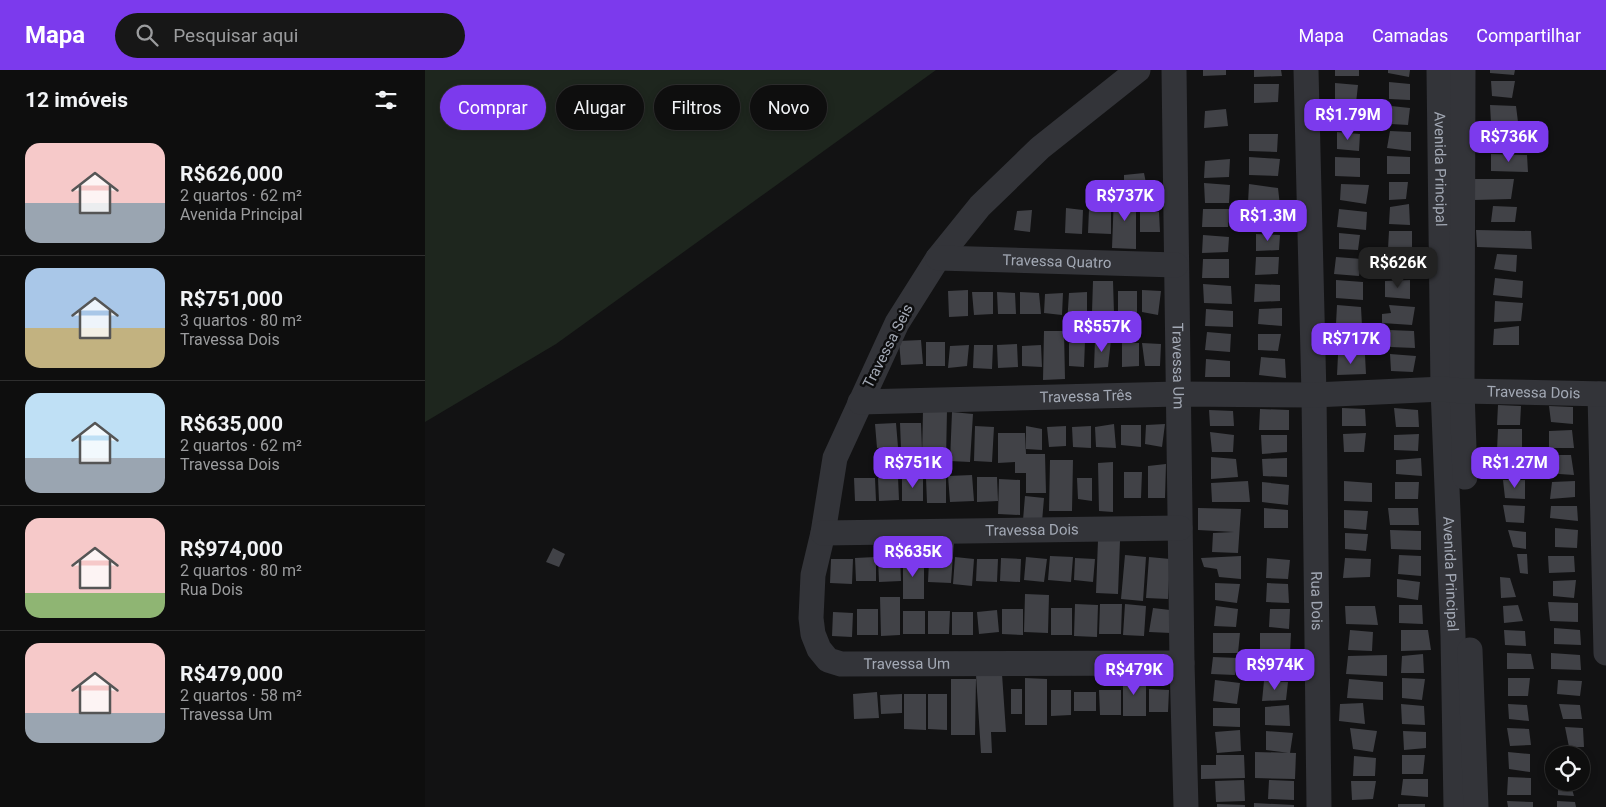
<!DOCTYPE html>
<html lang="pt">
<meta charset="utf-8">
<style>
:root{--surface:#0e0e0e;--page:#171717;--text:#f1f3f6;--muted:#9b9c9e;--line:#2e2e2e;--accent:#7c3aed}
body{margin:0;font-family:Roboto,sans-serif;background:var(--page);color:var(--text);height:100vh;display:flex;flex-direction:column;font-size:19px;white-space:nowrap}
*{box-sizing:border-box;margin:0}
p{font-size:16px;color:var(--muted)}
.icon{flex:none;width:28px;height:28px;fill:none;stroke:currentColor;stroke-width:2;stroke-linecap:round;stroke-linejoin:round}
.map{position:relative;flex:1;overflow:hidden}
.side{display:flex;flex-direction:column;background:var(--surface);width:425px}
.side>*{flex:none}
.guide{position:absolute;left:15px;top:15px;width:475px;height:45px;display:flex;gap:10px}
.tools{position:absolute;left:1120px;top:676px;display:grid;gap:10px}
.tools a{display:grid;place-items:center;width:45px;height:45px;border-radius:50%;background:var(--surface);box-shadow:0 2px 8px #0003,0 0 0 1px var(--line);font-size:25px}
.price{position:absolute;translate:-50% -42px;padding:0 11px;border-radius:10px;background:var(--accent);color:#fff;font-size:16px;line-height:32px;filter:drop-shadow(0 1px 2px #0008)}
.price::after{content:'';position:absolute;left:50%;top:30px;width:15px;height:11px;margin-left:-8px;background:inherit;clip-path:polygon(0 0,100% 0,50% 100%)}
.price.current{background:#222;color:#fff}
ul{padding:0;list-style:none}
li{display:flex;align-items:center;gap:15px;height:125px;padding:0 25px}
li+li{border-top:1px solid var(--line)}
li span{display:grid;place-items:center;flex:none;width:140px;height:100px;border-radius:15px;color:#555}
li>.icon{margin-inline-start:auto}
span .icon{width:60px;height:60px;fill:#fffc;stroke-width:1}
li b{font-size:21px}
h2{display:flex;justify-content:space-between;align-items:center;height:60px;padding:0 25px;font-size:21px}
.chip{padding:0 18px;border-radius:22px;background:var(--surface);box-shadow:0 2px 8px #0003,0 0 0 1px var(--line);font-size:18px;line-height:45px}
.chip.current{background:var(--accent);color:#fff}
header{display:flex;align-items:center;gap:30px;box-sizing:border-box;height:70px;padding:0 25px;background:var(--accent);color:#fff}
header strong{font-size:24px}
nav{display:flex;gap:28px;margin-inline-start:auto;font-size:18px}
.search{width:350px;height:45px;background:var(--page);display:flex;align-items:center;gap:12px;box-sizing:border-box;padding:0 18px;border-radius:28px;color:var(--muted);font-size:19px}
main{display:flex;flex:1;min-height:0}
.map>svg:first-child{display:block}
</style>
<header>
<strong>Mapa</strong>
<div class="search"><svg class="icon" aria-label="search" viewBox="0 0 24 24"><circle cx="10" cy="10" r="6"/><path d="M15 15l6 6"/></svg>Pesquisar aqui</div>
<nav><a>Mapa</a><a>Camadas</a><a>Compartilhar</a></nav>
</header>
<main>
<section class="side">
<h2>12 imóveis<svg class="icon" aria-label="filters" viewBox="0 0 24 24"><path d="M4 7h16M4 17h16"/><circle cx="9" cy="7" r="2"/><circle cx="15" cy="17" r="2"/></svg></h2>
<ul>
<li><span style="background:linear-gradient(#f6c9c9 60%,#9aa5b1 0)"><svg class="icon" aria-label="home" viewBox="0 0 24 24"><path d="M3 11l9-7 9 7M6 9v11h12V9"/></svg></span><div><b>R$626,000</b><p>2 quartos · 62 m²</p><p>Avenida Principal</p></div></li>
<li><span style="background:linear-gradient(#a9c7e8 60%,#c2b280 0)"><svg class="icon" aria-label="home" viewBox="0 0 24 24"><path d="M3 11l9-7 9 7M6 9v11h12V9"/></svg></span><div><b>R$751,000</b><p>3 quartos · 80 m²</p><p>Travessa Dois</p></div></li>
<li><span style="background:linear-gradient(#bfe0f5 65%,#9aa5b1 0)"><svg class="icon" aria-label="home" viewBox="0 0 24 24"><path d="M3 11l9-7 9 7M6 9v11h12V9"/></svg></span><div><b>R$635,000</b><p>2 quartos · 62 m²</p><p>Travessa Dois</p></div></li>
<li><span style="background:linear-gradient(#f6c9c9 75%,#8fb573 0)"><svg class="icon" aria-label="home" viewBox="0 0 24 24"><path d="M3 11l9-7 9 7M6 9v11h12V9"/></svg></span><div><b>R$974,000</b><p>2 quartos · 80 m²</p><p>Rua Dois</p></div></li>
<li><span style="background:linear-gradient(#f6c9c9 70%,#9aa5b1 0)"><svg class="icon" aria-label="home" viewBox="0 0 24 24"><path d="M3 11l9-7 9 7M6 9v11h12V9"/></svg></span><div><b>R$479,000</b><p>2 quartos · 58 m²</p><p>Travessa Um</p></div></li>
</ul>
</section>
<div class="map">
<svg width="1181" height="737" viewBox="0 0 1181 737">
<rect width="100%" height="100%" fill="#121213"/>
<path fill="#1e261e" d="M0,0H511L131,274L0,352Z"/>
<path fill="#414247" d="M778,0H801V5L778,6Z
M829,0H856L857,6L829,7Z
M910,0H934V6H910Z
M963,0H985L984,7L963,3Z
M1065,0H1090L1089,5L1065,3Z
M1066,11H1090L1087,28L1067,26Z
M964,12L985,14V30L964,29Z
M910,13L933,15L931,33L910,32Z
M829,14H854L853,32L829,33Z
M1065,35L1091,36L1093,52L1066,53Z
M966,36L985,38L983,55L966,54Z
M801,39L803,56L779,58L780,41Z
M911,40L932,42L930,58L910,55Z
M1067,58L1097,60L1100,78H1068Z
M965,61L986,62V81L962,78Z
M912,62L935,64L934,81L912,79Z
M824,64H853L852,82L824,81Z
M1066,84L1102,85L1103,102L1066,101Z
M962,86L985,87V104H962Z
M824,87L855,89L853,106L824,105Z
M910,87L935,88V107L910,106Z
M805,89L804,107L779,108L780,91Z
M719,103L722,118L699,120V105Z
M1050,109H1089L1086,129L1049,130Z
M964,112H983L981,129L964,130Z
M779,113L805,115L804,133H780Z
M824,114L853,118L855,136L823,133Z
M916,114L944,115L941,134L915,130Z
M689,125H711V179L687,178Z
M984,134L985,155L964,154L965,137Z
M1068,136L1092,137L1090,152H1066Z
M641,138L658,140L657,164L640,163Z
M664,139L686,140V164L663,163Z
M778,139H804L803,157H777Z
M914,139L942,142L941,160L912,157Z
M607,140L605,162L589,160L592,141Z
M715,140L734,142L735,162H715Z
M1051,160L1106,161L1107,179L1052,177Z
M964,161H987V179H963Z
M914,163L935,165L933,180L914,179Z
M831,164L855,165L854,180L831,181Z
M778,165L804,167L803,182L777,183Z
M1072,184L1092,185L1091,202L1069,199Z
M831,187H854L853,204L830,205Z
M911,187L937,189L934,206L909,204Z
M963,187L988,188V204L964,202Z
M778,189H804V208H777Z
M1070,208L1098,211L1097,228L1068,225Z
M911,210L938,212V230L911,228Z
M985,210V229L960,227V211Z
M668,211H688L689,244L667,242Z
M778,214L806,216L807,234L779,233Z
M830,214L855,215V231L829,232Z
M543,220V246L524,247L523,221Z
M717,220L736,221L733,245L717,242Z
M693,221H712V245L693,243Z
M547,222H568V244L549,245Z
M572,222L590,223L591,244H573Z
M595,222L614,223L616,244H595Z
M662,222V253L642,255L644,223Z
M638,223L637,245L619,243L620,224Z
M1070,231L1098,233L1096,251L1069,252Z
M912,235L936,237L937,256L911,254Z
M964,235L990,237L987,255L957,253V244L966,243Z
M857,238V256L833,254L834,239Z
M781,239L808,241V257L780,256Z
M1094,256V275H1068L1069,259Z
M964,260L989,261L990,278L965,277Z
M619,261H639L640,309L618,310Z
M912,261L938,262V280L914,279Z
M782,262L806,264L805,282L780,280Z
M833,264H856L853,281L833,280Z
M496,270L498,294L476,295L474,271Z
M670,270H686L683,297L669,298Z
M660,271L659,297L644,296V273Z
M501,272H520V296H501Z
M697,273H714V296L697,297Z
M717,273L736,274L735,296H720Z
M592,274L593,297L573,298L572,275Z
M544,275L542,296L523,298L525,276Z
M549,275H568L567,299L548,298Z
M616,275L617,297L597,296V276Z
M965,284L991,286L988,302L966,301Z
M913,285H940L941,304L912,305Z
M836,287L860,289L861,308L834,305Z
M781,289L805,291V307H780Z
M1073,335L1096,336L1095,355H1072Z
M1124,336L1148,337V354L1126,352Z
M917,338L940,339L941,356H917Z
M969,338L993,340L994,357H971Z
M835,339L864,340V360H834Z
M498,340H522L521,390L497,389Z
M784,340L808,341L809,356H785Z
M527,342L548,344L545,392L525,391Z
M471,353L473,377L452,378L450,354Z
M475,353H496L497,379H476Z
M689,354L691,378L671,377L670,357Z
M740,354L737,377L720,374L721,355Z
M696,355H716V377L696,375Z
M550,356L569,357L567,392L549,391Z
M601,356L617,359V380L601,379Z
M641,356V376L624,377L622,357Z
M666,356V378L648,377L647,357Z
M1073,359H1097V379L1072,380Z
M1147,360L1149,378H1124V361Z
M785,362L809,365L808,382H787Z
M573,363H600L601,384H620L621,423H601V403H590V392L573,393Z
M941,363L939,382H919L918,364Z
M994,364L993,381L969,380V365Z
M836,365H862V382L837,384Z
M1075,385L1099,387L1097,404L1077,403Z
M1121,385H1146L1149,405L1120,403Z
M786,387L811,389L813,407L786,409Z
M862,388V407L838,406L837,389Z
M996,388L997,406L971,404V390Z
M625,390H648L647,441H624Z
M688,392V442L674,441L673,393Z
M741,394L740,428H723V396Z
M699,402H717L716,428H699Z
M547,405L549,431L525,432L523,406Z
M473,407L474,430L454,431L453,408Z
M498,407V431H477V408Z
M552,407H572L573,431L552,432Z
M429,408H450L451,431H430Z
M501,408H521V433H502Z
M652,408H667V431L653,429Z
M574,409L595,410V445L573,444Z
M1078,410H1100V429L1080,428Z
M823,411L825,432H787L786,413Z
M919,411L947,413V432L919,431Z
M1150,411V427L1125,429L1127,412Z
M837,412L864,415L863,435L837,432Z
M970,412H994L993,429H970Z
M600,426L619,428L617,452L598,450Z
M1078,435L1100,436L1099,453L1081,452Z
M1126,436H1152L1153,451L1125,448Z
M773,438L816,439L813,483L787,482L788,463L809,462L773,460Z
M839,438L863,440V458H839Z
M963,438H993L994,455H965Z
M919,440L943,441L941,460L919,458Z
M1130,458L1153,460L1152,478L1130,477Z
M965,460L996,461V480L966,479Z
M1083,460L1101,462V479L1088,477Z
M920,463L943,464L941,481L920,479Z
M505,470L529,471L526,513L503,512Z
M673,470L695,471L693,524L671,523Z
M128,478L140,484L134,497L121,492Z
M1092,484H1102L1103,504L1095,503Z
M700,485L721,487L718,531L696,529Z
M974,485L996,486V506L973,504Z
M625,486L648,487L646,512L623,510Z
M816,486V509L794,507L792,499L779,497L776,488Z
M1123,486H1149L1150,502L1124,503Z
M451,487V511H431L430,488Z
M478,487H499V529H478Z
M530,487L549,489L547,516L528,514Z
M601,487L622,489L619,512L599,510Z
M724,487L745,489L743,529L721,528Z
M453,488H475L476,511L454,512Z
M576,488L596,489L595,512L575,511Z
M650,488L670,489L668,512L649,510Z
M842,488L865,490L863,509L841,508Z
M920,488L946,489L945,507L918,508Z
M406,489H428L427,514L405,513Z
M552,489H573L572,512L551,511Z
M1075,507L1085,508L1091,527L1076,528Z
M972,509L995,512L993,530L972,527Z
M1151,510L1149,528L1128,526V511Z
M790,513L815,514L812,533L790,530Z
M842,513L863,514L864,533L841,532Z
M600,524L624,525L623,563L599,562Z
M455,527H475V565L456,566Z
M1123,532L1153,533V552L1125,551Z
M650,534L673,535L672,567L649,566Z
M675,534H697L696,564H674Z
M700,534L721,536L719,566L698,565Z
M974,535H997L998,554L974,553Z
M1093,535L1098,551L1079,553L1078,536Z
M791,536L813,539L811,557L789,556Z
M920,536H950L953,555L921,554Z
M626,538H647V565H626Z
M728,538L745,540L746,563L724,562Z
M432,539H453V565H432Z
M577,539H598V565L577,564Z
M845,539H865L864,559L844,557Z
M572,540L574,562L554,564L552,542Z
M478,541H500V564H478Z
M503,541H525L524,564H503Z
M408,542L428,543L427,567L407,566Z
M527,542H548V565H527Z
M1129,558L1155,560L1156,575L1129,574Z
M925,560L948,562L947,581L923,580Z
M976,560H1003L1006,580L976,581Z
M1079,560L1100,561L1101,576L1080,575Z
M788,563H815L813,583H788Z
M835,563H866L865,583L835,582Z
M1082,583L1106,584L1109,599H1082Z
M1126,583L1155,585L1156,600L1126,599Z
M998,584L999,603H976L977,586Z
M962,585V606L921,604L923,586Z
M788,587L813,588L810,605L786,604Z
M833,588L862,590L861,607H832Z
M577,604L581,662H566L567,683H556L551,605Z
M698,605H721V646H698Z
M600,608L622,609V655H600Z
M977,608L1000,609L997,630L977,628Z
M1083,608H1105L1103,626H1083Z
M526,609H551L550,665H526Z
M924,609L958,612V630L922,628Z
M790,610L815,613L812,634L788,631Z
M1133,610L1157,611L1155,626L1132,624Z
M839,611L863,612L861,630L837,631Z
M586,619H597V644H586Z
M724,619L744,620L743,642H724Z
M626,620H646V645L626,646Z
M674,620H696V645H675Z
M452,622L454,648L429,649L428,624Z
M649,622H671V641H649Z
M477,624V643L456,644L455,625Z
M479,624H501V660L479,659Z
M503,624H522V660L503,659Z
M938,633L940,654L914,651L915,634Z
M976,634L999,636L1000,655L977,654Z
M1083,634L1102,635L1104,651L1084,649Z
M1134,634L1155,635L1157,649H1138Z
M864,635L865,656L840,655V637Z
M788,638H815V657L788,656Z
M1140,657L1158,658L1159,677H1144Z
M925,658L952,661L948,682L928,679Z
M1082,658L1104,659L1106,675L1085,676Z
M815,660L816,681L792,683L790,662Z
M841,661L868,663L865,683L841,680Z
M978,661L1001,662V678L979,680Z
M830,682L871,683L870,709L830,708Z
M1083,682L1105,684V702L1084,699Z
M1160,684V701H1156V684Z
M791,685H819L820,708L776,709V695H791Z
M977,685H1000L998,704H977Z
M929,686L951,688L950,706H928Z
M1083,707L1106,708V725H1082Z
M978,709H1003V727L976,725Z
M819,710L820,731L791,732L790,711Z
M844,710L869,711V730L843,729Z
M926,711H951L948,729L927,730Z
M1133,712H1145L1149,726L1133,725Z
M1082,731L1108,732V737H1083Z
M1132,731L1150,732L1151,737H1132Z
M829,733L869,735V737H829Z
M792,734L820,735V737H792Z
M973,734H1000V737H973Z"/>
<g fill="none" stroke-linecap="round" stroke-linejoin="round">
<g stroke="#333439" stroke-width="25">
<path id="s1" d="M713,0L615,78L555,136L513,188L472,253L410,388L398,463L388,505L386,548L388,564L394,579L403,590L416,594L757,593"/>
<path id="s2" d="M749,0L757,593L761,737"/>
<path id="s3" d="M881,0L889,325L894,737"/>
<path id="s4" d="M1014,0L1018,319L1028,566L1031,737"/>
<path d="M1038,0L1037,321L1040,407"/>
<path id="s5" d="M513,188L751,195"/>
<path d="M1175,324L1181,583"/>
<path id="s6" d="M435,332L753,324L889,325L1018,319L1037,321L1181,324"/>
<path id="s7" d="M398,463L755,458"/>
<path d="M1045,580L1051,737"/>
</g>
</g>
<g text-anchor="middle" stroke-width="5" stroke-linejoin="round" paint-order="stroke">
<g font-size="15" fill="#a3a9b5" stroke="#0d0d0e">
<text dy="5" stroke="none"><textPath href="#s4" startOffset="99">Avenida Principal</textPath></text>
<text dy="5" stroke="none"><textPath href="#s5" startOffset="119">Travessa Quatro</textPath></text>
<text transform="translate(463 276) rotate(-63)" y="5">Travessa Seis</text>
<text dy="5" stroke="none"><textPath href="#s2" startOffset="296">Travessa Um</textPath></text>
<text dy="5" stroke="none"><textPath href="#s6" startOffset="674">Travessa Dois</textPath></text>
<text dy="5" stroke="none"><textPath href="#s6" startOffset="226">Travessa Três</textPath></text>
<text dy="5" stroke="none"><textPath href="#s7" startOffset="209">Travessa Dois</textPath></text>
<text dy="5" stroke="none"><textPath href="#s4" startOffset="504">Avenida Principal</textPath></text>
<text dy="5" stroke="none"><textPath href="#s3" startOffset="531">Rua Dois</textPath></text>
<text dy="5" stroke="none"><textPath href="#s1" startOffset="789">Travessa Um</textPath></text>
</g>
</g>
</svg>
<div class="tools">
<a><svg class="icon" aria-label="locate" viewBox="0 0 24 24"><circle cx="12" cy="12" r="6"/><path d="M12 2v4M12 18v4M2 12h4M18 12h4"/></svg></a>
</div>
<b class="price" style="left:923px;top:71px">R$1.79M</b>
<b class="price" style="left:1084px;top:93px">R$736K</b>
<b class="price" style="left:700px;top:152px">R$737K</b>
<b class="price" style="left:843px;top:172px">R$1.3M</b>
<b class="price current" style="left:973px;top:219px">R$626K</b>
<b class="price" style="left:677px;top:283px">R$557K</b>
<b class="price" style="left:926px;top:295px">R$717K</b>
<b class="price" style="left:488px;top:419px">R$751K</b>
<b class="price" style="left:1090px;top:419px">R$1.27M</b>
<b class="price" style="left:488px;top:508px">R$635K</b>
<b class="price" style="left:850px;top:621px">R$974K</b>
<b class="price" style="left:709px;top:626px">R$479K</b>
<div class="guide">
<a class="chip current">Comprar</a>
<a class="chip">Alugar</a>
<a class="chip">Filtros</a>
<a class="chip">Novo</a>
</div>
</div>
</main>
